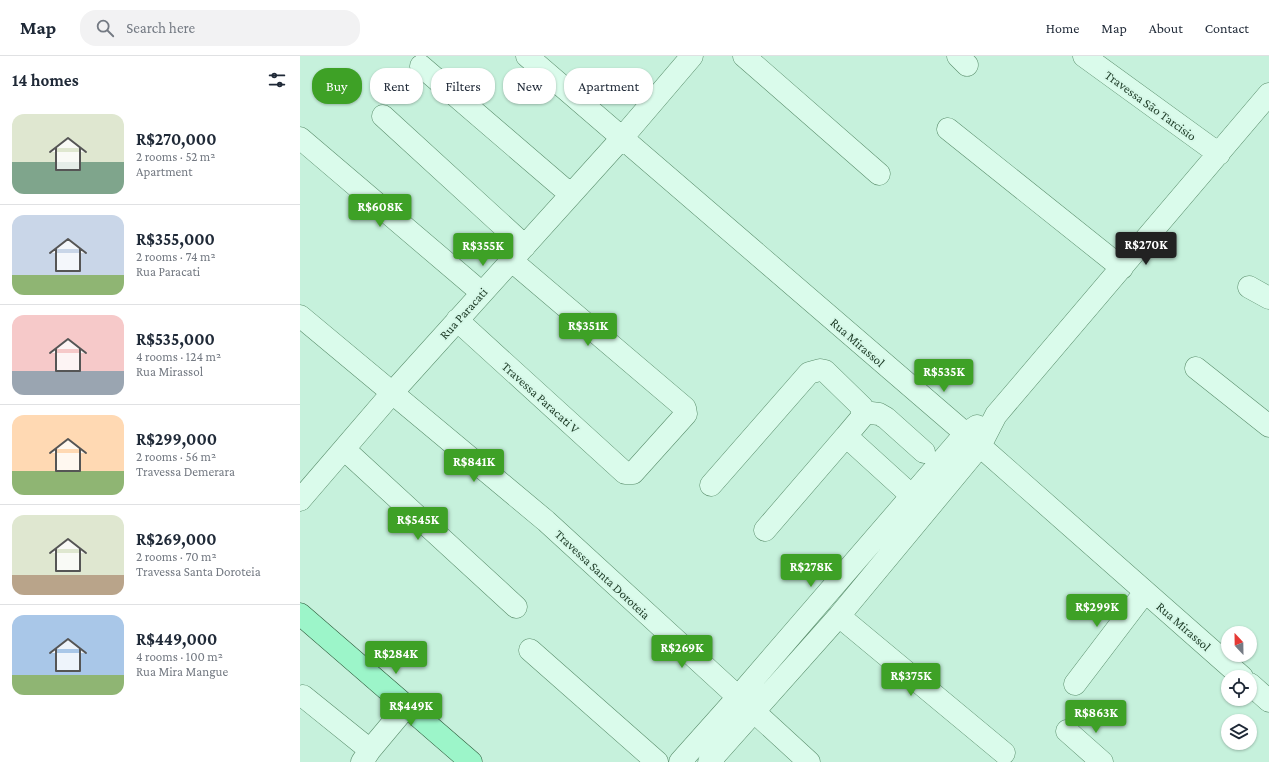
<!DOCTYPE html>
<meta charset="utf-8">
<style>
:root{--surface:#fff;--page:#f2f2f3;--text:#1f2937;--muted:#747a83;--line:#e0e1e3;--accent:#3ea126}
body{margin:0;font-family:"Crimson Pro",serif;background:var(--page);color:var(--text);height:100vh;display:flex;flex-direction:column;font-size:15px;white-space:nowrap}
*{box-sizing:border-box;margin:0}
p{font-size:13px;color:var(--muted)}
.icon{flex:none;width:22px;height:22px;fill:none;stroke:currentColor;stroke-width:2;stroke-linecap:round;stroke-linejoin:round}
.map{position:relative;flex:1;overflow:hidden}
.sheet{display:flex;flex-direction:column;background:var(--surface);width:300px}
.sheet>*{flex:none}
.hud{position:absolute;left:12px;top:12px;width:380px;height:36px;display:flex;gap:8px}
.needle{width:26px;rotate:338deg}
.buttons{position:absolute;left:921px;top:570px;display:grid;gap:8px}
.buttons a{display:grid;place-items:center;width:36px;height:36px;border-radius:50%;background:var(--surface);box-shadow:0 1px 3px #0004;font-size:20px}
.price{position:absolute;translate:-50% -34px;padding:0 9px;border-radius:4px;background:var(--accent);color:#fff;font-size:13px;line-height:26px;filter:drop-shadow(0 1px 2px #0008)}
.price::after{content:'';position:absolute;left:50%;top:24px;width:12px;height:9px;margin-left:-6px;background:inherit;clip-path:polygon(0 0,100% 0,50% 100%)}
.price.active{background:#222;color:#fff}
ul{padding:0;list-style:none}
li{display:flex;align-items:center;gap:12px;height:100px;padding:0 12px}
li+li{border-top:1px solid var(--line)}
li span{display:grid;place-items:center;flex:none;width:112px;height:80px;border-radius:12px;color:#555}
li>.icon{margin-inline-start:auto}
span .icon{width:48px;height:48px;fill:#fffc;stroke-width:1}
li b{font-size:17px}
h2{display:flex;justify-content:space-between;align-items:center;height:48px;padding:0 12px;font-size:17px}
.pill{padding:0 14px;border-radius:16px;background:var(--surface);box-shadow:0 1px 3px #0004;font-size:14px;line-height:36px}
.pill.active{background:var(--accent);color:#fff}
header{display:flex;align-items:center;gap:24px;box-sizing:border-box;height:56px;padding:0 20px;background:var(--surface);border-bottom:1px solid var(--line)}
header strong{font-size:19px}
nav{display:flex;gap:22px;margin-inline-start:auto;font-size:14px}
.search{width:280px;height:36px;background:var(--page);display:flex;align-items:center;gap:10px;box-sizing:border-box;padding:0 14px;border-radius:16px;color:var(--muted);font-size:15px}
main{display:flex;flex:1;min-height:0}
.map>svg:first-child{display:block}
</style>
<header>
<strong>Map</strong>
<div class="search"><svg class="icon" aria-label="search" viewBox="0 0 24 24"><circle cx="10" cy="10" r="6"/><path d="M15 15l6 6"/></svg>Search here</div>
<nav><a>Home</a><a>Map</a><a>About</a><a>Contact</a></nav>
</header>
<main>
<section class="sheet">
<h2>14 homes<svg class="icon" aria-label="filters" viewBox="0 0 24 24"><path d="M4 7h16M4 17h16"/><circle cx="9" cy="7" r="2"/><circle cx="15" cy="17" r="2"/></svg></h2>
<ul>
<li><span style="background:linear-gradient(#dfe7d0 60%,#7fa58c 0)"><svg class="icon" aria-label="home" viewBox="0 0 24 24"><path d="M3 11l9-7 9 7M6 9v11h12V9"/></svg></span><div><b>R$270,000</b><p>2 rooms · 52 m²</p><p>Apartment</p></div></li>
<li><span style="background:linear-gradient(#c9d6e8 75%,#8fb573 0)"><svg class="icon" aria-label="home" viewBox="0 0 24 24"><path d="M3 11l9-7 9 7M6 9v11h12V9"/></svg></span><div><b>R$355,000</b><p>2 rooms · 74 m²</p><p>Rua Paracati</p></div></li>
<li><span style="background:linear-gradient(#f6c9c9 70%,#9aa5b1 0)"><svg class="icon" aria-label="home" viewBox="0 0 24 24"><path d="M3 11l9-7 9 7M6 9v11h12V9"/></svg></span><div><b>R$535,000</b><p>4 rooms · 124 m²</p><p>Rua Mirassol</p></div></li>
<li><span style="background:linear-gradient(#ffd9b3 70%,#8fb573 0)"><svg class="icon" aria-label="home" viewBox="0 0 24 24"><path d="M3 11l9-7 9 7M6 9v11h12V9"/></svg></span><div><b>R$299,000</b><p>2 rooms · 56 m²</p><p>Travessa Demerara</p></div></li>
<li><span style="background:linear-gradient(#dfe7d0 75%,#b9a48a 0)"><svg class="icon" aria-label="home" viewBox="0 0 24 24"><path d="M3 11l9-7 9 7M6 9v11h12V9"/></svg></span><div><b>R$269,000</b><p>2 rooms · 70 m²</p><p>Travessa Santa Doroteia</p></div></li>
<li><span style="background:linear-gradient(#a9c7e8 75%,#8fb573 0)"><svg class="icon" aria-label="home" viewBox="0 0 24 24"><path d="M3 11l9-7 9 7M6 9v11h12V9"/></svg></span><div><b>R$449,000</b><p>4 rooms · 100 m²</p><p>Rua Mira Mangue</p></div></li>
</ul>
</section>
<div class="map">
<svg width="969" height="706" viewBox="0 0 969 706">
<rect width="100%" height="100%" fill="#c6f1dc"/>
<g fill="none" stroke-linecap="round" stroke-linejoin="round">
<g stroke="#5a8e6c" stroke-width="23">
<path id="minor" d="M227,0L680,390L942,621
M444,0L579,118
M658,0L667,9
M784,0L919,98
M121,10L270,138
M83,60L225,190
M648,73L822,212
M0,82L182,237
M949,231L969,242
M0,260L246,465L509,706
M157,264L325,417H333L386,358L385,352L212,205
M896,312L969,370
M563,356L579,358L586,362L624,396
M44,393L216,551
M411,429L509,317L520,314L525,315L562,351V361L546,380L612,440
M0,444L92,337L322,82L392,0
M465,474L546,380
M539,560L704,697
M230,594L357,706
M775,628L845,536
M950,628L969,645
M3,640L70,694
M767,675L802,706
M62,706L70,694L106,651
M380,706L438,641L665,378L677,370
M409,706L539,560L680,390L696,359L969,38"/>
</g>
<g stroke="#2e5c3b" stroke-width="23">
<path id="major" d="M0,558L171,706"/>
</g>
<use href="#minor" stroke="#dafbeb" stroke-width="22"/>
<use href="#major" stroke="#9cf5c9" stroke-width="22"/>
</g>
<g text-anchor="middle" stroke-width="4" stroke-linejoin="round" paint-order="stroke">
<g font-size="13" fill="#1f3d28" stroke="#d6f8e8">
<text transform="translate(851 49) rotate(36)" y="5">Travessa São Tarcisio</text>
<text transform="translate(163 257) rotate(-48)" y="5">Rua Paracati</text>
<text transform="translate(558 286) rotate(41)" y="5">Rua Mirassol</text>
<text transform="translate(241 341) rotate(42)" y="5">Travessa Paracati V</text>
<text transform="translate(303 518) rotate(43)" y="5">Travessa Santa Doroteia</text>
<text transform="translate(884 570) rotate(41)" y="5">Rua Mirassol</text>
</g>
</g>
</svg>
<div class="buttons">
<a><svg class="needle" viewBox="-14 -14 28 28"><path d="M0-13l5 13h-10z" fill="#e53935"/><path d="M0 13l5-13h-10z" fill="#747a83"/></svg></a>
<a><svg class="icon" aria-label="locate" viewBox="0 0 24 24"><circle cx="12" cy="12" r="6"/><path d="M12 2v4M12 18v4M2 12h4M18 12h4"/></svg></a>
<a><svg class="icon" aria-label="layers" viewBox="0 0 24 24"><path d="M12 4l9 5-9 5-9-5zM3 14l9 5 9-5"/></svg></a>
</div>
<b class="price" style="left:80px;top:172px">R$608K</b>
<b class="price active" style="left:846px;top:210px">R$270K</b>
<b class="price" style="left:183px;top:211px">R$355K</b>
<b class="price" style="left:288px;top:291px">R$351K</b>
<b class="price" style="left:644px;top:337px">R$535K</b>
<b class="price" style="left:174px;top:427px">R$841K</b>
<b class="price" style="left:118px;top:485px">R$545K</b>
<b class="price" style="left:511px;top:532px">R$278K</b>
<b class="price" style="left:797px;top:572px">R$299K</b>
<b class="price" style="left:382px;top:613px">R$269K</b>
<b class="price" style="left:96px;top:619px">R$284K</b>
<b class="price" style="left:611px;top:641px">R$375K</b>
<b class="price" style="left:111px;top:671px">R$449K</b>
<b class="price" style="left:796px;top:678px">R$863K</b>
<div class="hud">
<a class="pill active">Buy</a>
<a class="pill">Rent</a>
<a class="pill">Filters</a>
<a class="pill">New</a>
<a class="pill">Apartment</a>
</div>
</div>
</main>
